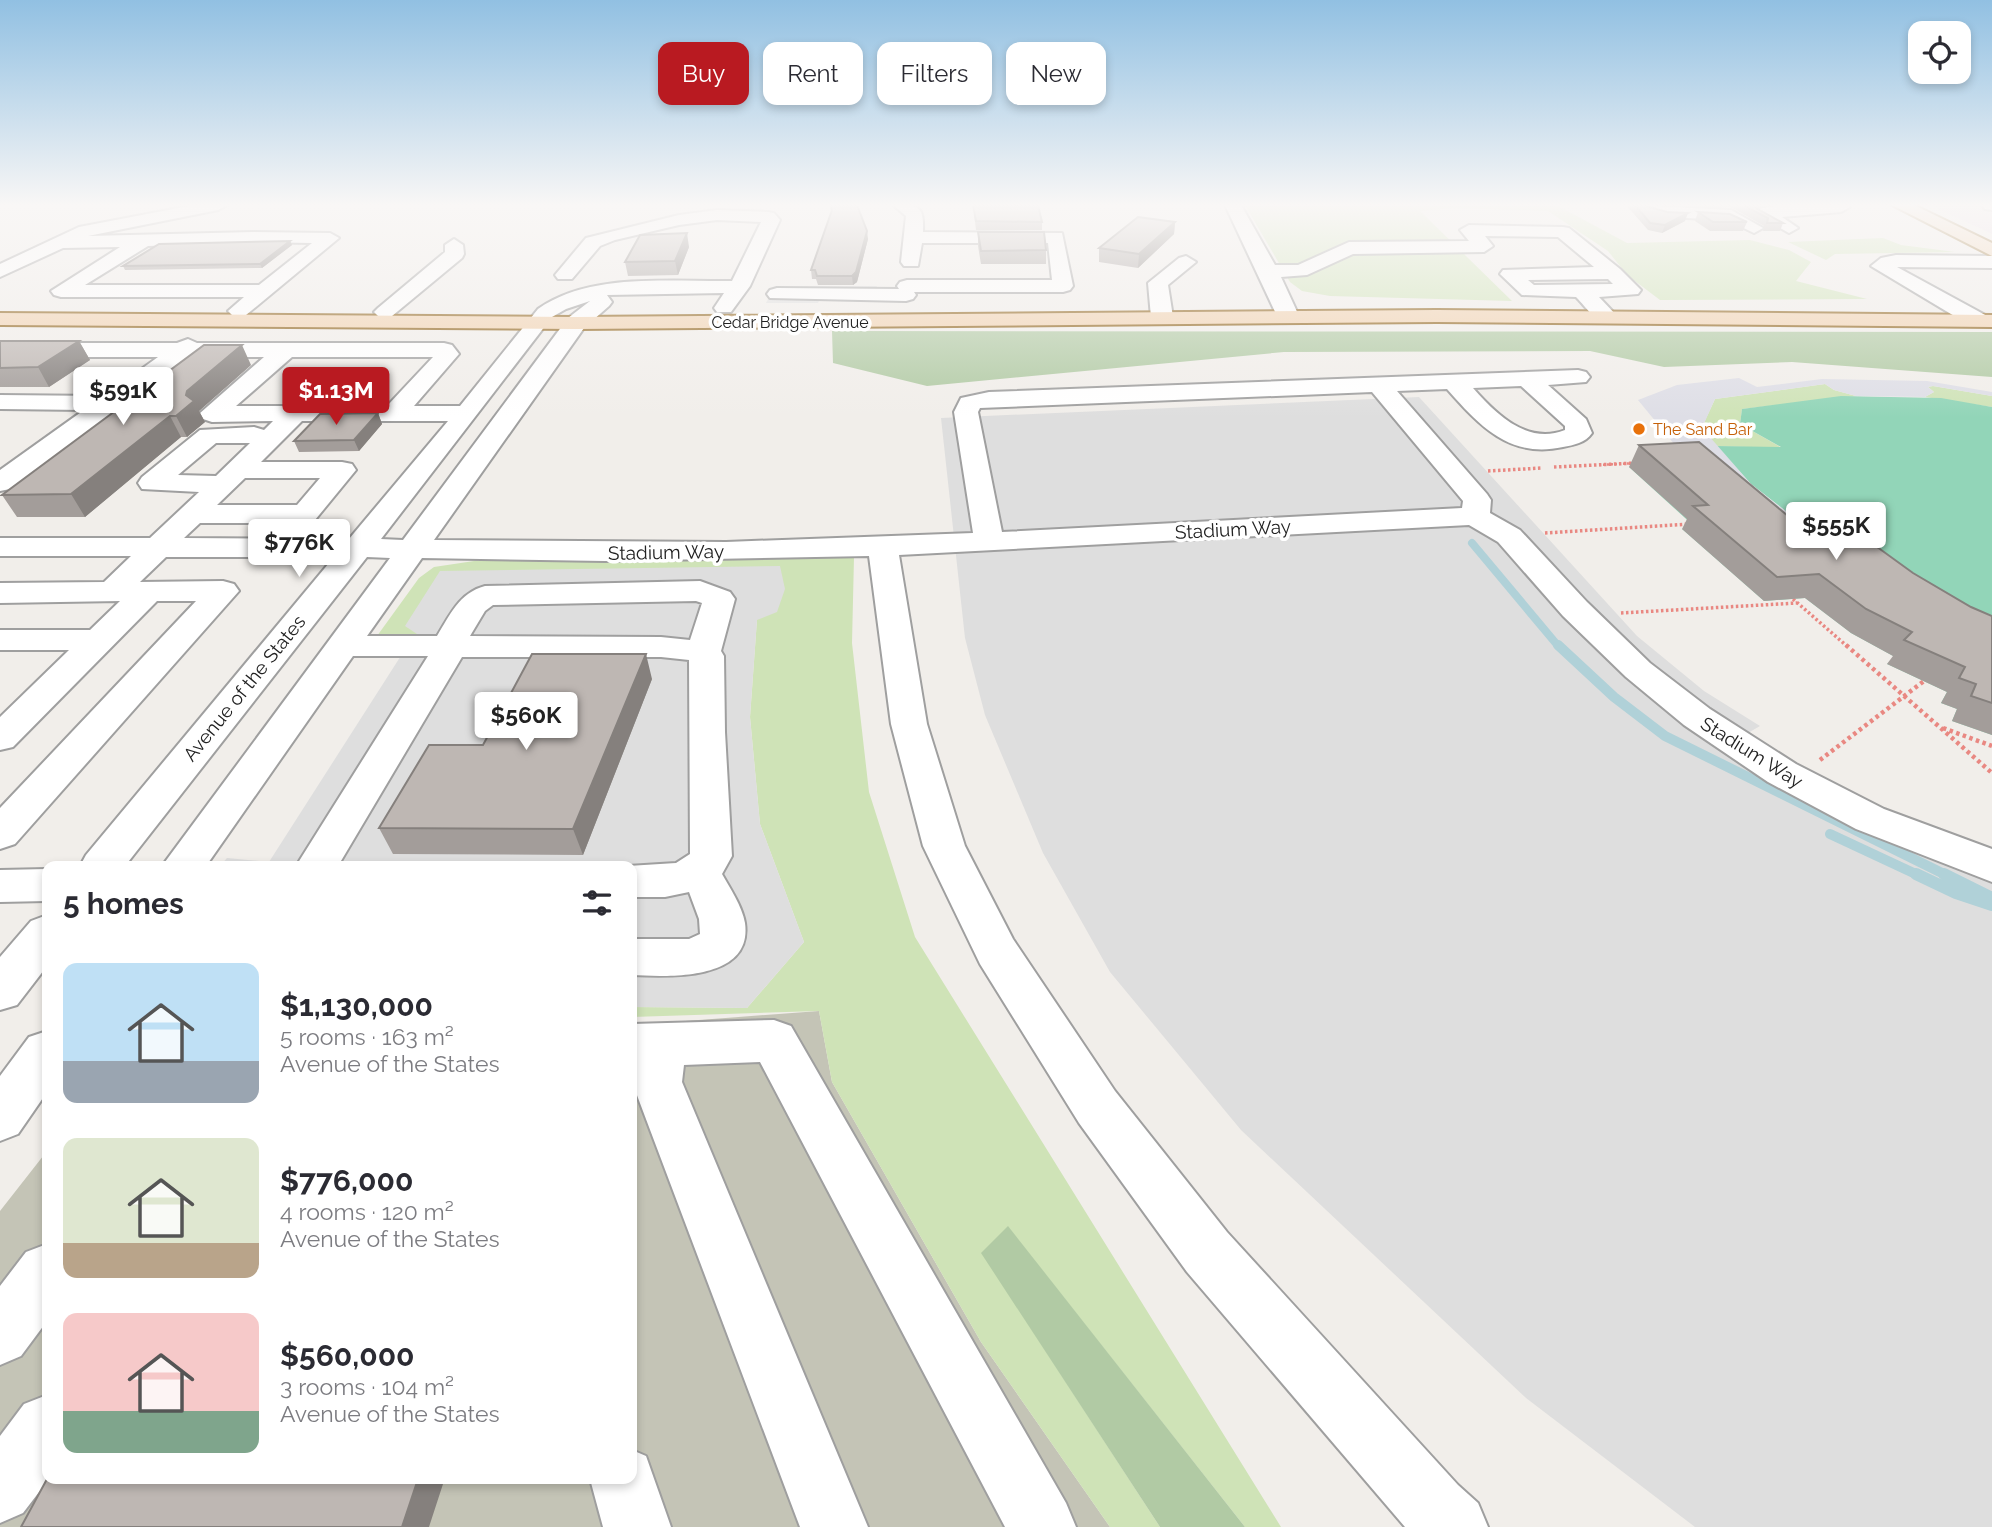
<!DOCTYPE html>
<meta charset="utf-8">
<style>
:root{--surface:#fff;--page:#f2f2f3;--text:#2b2b33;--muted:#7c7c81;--accent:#b91a21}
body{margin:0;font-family:Raleway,sans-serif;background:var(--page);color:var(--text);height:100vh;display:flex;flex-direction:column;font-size:26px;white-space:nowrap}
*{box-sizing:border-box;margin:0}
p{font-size:23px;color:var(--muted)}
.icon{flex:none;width:38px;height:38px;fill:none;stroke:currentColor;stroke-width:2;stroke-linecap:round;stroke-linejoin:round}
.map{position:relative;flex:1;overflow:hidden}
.drawer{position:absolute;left:42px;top:861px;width:595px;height:623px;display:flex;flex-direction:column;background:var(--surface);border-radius:14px;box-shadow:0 4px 10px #0003}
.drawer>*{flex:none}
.guide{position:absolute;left:658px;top:42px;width:665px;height:63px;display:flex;gap:14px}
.buttons{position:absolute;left:1908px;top:21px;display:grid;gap:14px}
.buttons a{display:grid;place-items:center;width:63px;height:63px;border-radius:14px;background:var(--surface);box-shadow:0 4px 10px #0003;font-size:35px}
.price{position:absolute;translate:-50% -60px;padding:0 16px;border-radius:7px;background:#fff;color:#222;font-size:23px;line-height:46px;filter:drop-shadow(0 2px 4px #0008)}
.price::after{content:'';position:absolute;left:50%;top:42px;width:21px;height:16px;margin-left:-10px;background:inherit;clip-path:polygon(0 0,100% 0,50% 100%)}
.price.selected{background:var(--accent);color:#fff}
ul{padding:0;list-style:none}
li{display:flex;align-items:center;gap:21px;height:175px;padding:0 21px}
li span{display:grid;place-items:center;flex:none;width:196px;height:140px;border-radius:14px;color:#555}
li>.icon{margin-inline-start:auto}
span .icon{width:84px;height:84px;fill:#fffc;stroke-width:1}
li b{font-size:30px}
h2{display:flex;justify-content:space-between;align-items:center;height:84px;padding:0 21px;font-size:30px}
.chip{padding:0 24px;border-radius:14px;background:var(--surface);box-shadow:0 4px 10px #0003;font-size:24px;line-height:63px}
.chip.selected{background:var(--accent);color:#fff}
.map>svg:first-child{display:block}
</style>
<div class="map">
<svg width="1992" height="1527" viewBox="0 0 1992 1527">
<rect width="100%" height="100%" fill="#f1eeea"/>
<path fill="#e9dde7" d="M1930,205H1992V234Z"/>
<path fill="#c4c4b6" d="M819,1011L832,1082L981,1342L1110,1527H0V1211L47,1151V1479H632V1025Z"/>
<path fill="#cfe3b7" d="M1245,205H1549L1560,207L1627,243L1750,240L1789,250L1811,262L1796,281L1867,299L1660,300L1627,275L1608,251L1548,211L1454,208L1420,211L1512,301L1330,296L1302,291L1290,282Z
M1883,238L1901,245L1955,252L1835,254L1826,260L1788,242Z
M1825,384L1834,390L1856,396L1742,409L1740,424L1782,448L1716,446L1702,427L1715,399Z
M1933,386L1992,396V407L1925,397L1934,392L1928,387Z
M854,557L852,643L869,792L915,937L1281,1527H1245L1008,1227L982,1253L1160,1527H1110L981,1342L832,1082L819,1011L632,1017V1007L747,1008L804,942L760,824L750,717L757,619L406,626L419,634L377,636L419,578L434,567L474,561Z"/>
<path fill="#b1caa4" d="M832,331L1992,332V377L1792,362L1664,367L1590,351L1284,352L927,386L833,363Z
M1008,1226L1245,1527H1160L981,1253Z"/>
<path fill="#92d5b8" d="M1841,396L1941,398L1992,407V735L1952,721L1957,709L1941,703L1947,692L1887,664L1895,657L1851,633L1805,598L1764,601L1682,529L1696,528L1629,467L1689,464L1823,540L1751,484L1716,446L1781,447L1740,424L1742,409Z"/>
<path fill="#dedede" d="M877,286L874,298H820L818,303H766L774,287Z
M1419,397L1637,636L1704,691L1760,726L1734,741L1992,866V1527H1695L1526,1398L1241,1130L1110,972L1043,853L985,715L965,638L941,418Z
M780,566L785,589L777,612L757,620L750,717L760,824L804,942L747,1008L632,1007V866H220L227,858L269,862L404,651L365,650L377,636L417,634L405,626L440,571Z"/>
<path fill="#dedee6" d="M1739,378L1757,387L1822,379L1927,381L1992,392V396L1933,386L1928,387L1934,392L1925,397L1856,396L1834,390L1825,384L1715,399L1702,428L1751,484L1824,541L1684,456L1638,400L1677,385Z"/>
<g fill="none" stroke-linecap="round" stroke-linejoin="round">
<path stroke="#b0d1d8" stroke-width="8" d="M1472,543L1559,647"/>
<path stroke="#b0d1d8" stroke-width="10" d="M1558,645L1614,697L1665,736L1948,876
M1830,834L1920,876"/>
<path stroke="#b0d1d8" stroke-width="12" d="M1916,874L1956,893L1992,905
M1944,874L1992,898"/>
<g stroke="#9f9f9f" stroke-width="4">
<path id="minor" d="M194,205H227L218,210L88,236L253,232L330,233L339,238L246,315H232L228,311L244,297H61L54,295L51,291L120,247L63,248L0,277V264L79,227ZM253,242L312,243L259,285H85L148,246Z
M893,205C919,205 924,205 923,232L1062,233L1073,286L1070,290L1063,292H914L916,295L913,299L906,301L770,298L767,294L770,290L777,288L899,289L897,286L900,282L907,280H1052L1048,243H922L918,266H904L901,262L906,216Z
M1225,205H1241L1275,265H1298L1349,242L1469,241L1460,230L1469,225L1563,227L1569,228L1620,269L1641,290L1638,294L1599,297L1618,317L1615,322C1597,326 1588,309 1576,297L1522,295L1500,274L1503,270L1594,267L1558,237L1485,236L1493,246L1484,252L1353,254L1307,275L1281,277L1299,316L1296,321H1280L1277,316ZM1608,279L1613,284L1534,285L1528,280Z
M1636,205L1731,210L1763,228L1754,233L1727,220L1665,217L1639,209Z
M1781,205H1848L1850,207L1841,212L1782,217L1798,228L1789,233L1754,213L1757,209Z
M1982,205H1992V210L1985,209Z
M717,210L768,212L774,213L780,220L750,286L731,312H717L714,308L724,293L607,295L612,302L609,306L584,328L434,540L726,542L973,533L954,412L961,398L989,392L1578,370L1586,372L1590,377L1586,382L1548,385L1586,419L1592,433C1585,443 1574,445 1563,447C1509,459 1479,425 1447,389L1397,391L1487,494L1491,500L1490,513L1520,530L1587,602L1650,663L1710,709L1796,764L1884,809L1992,849V882L1856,829L1768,782L1684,725L1626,677L1563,616L1498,542L1469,525L899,555L927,724L965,846L1013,939L1115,1091L1227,1232L1458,1485L1478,1503L1488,1527H1405L1187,1272L1079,1123L980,964L923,846L891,724L869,556L605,561L422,558L367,636H437C450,615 459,593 485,586L700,581L730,592L735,599L721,651L724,656L725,732L732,856L722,874C730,888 742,906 745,923C753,981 668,977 632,975V939H689L700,934L699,919L689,892L665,897H632V866H628L676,863L690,854L689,660L661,657H462L338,866H296L428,656H353L206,866H162L390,558L367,557L125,866H80L86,855L334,557H166L140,582L223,581L234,584L239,591L15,844L0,849V808L196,601H157L13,747L0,750V717L69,650H0V630H90L120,601L0,603V583L104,582L131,556H0V538H150L199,492L142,489L138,483L142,477L200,430L254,427L264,430L273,421L212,422L203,419L199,414L264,357H188L10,489L0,491V470L84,410L0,409V395L104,396L158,357H0V343H177L188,339L197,343H444L452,345L459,354L414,406H460L538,309C590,272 671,282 732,281L761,222L717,220L679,225L615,240L600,246L572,279H558L555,275L586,238L679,215ZM590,301L568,318L403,540L381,539L552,317L566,309ZM292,357H433L387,406H236ZM1521,386L1565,426V430C1527,445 1496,414 1473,388ZM1372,392L1463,501L1462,508L1002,532L978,412L980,408ZM302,421H448L349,539L184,538L200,523H305L315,520L356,470L352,464L342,462H261ZM216,443H250L216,476L178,475ZM245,478H320L297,505H217ZM696,601L702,603L690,640L661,637L470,636L485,611L493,605Z
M454,239L463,245L464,254L462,258L392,316H378L374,312L378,308L445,252V245Z
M1896,255L1992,256V268L1897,267L1987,316L1990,321L1987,326H1971L1871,266L1881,258Z
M1186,256L1196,262L1168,285L1173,317L1170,322H1154L1151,317L1148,283L1179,258Z
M47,869V901L0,902V870Z
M47,915V966L17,1005L0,1010V957L31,921Z
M774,1020L791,1026L1066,1503L1076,1527H1005L760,1062L684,1065L682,1082L868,1527H800L632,1082V1024Z
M47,1031V1092L18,1134L0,1141V1076L29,1037Z
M47,1244V1321L21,1356L0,1365V1286L26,1252Z
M47,1395L49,1479L23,1513L0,1523V1436L24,1404Z
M632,1450L646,1456L671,1527H603L590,1479H632Z"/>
</g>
<g stroke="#8c5f14" stroke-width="4">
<path id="major" d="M1892,205H1914L1992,243V256Z
M1437,310L1992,315V327L1437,322L576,329L0,325V313L576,317Z"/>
</g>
<path stroke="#e98882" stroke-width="2.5" stroke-dasharray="2 2" stroke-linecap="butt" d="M1599,465L1636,463"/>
<path stroke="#e98882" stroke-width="3.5" stroke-dasharray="2.5 2.5" stroke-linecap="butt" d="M1554,467L1635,463
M1488,471L1542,468
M1545,533L1690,524
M1793,599L1848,647
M1621,613L1797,603"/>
<path stroke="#e98882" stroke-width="4.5" stroke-dasharray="3.5 3.5" stroke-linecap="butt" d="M1846,645L1992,773
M1943,728L1992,746
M1820,760L1924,681"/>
<use href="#minor" fill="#fff" fill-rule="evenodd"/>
<use href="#major" fill="#f1d1ae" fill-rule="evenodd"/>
</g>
<path fill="#a39d9a" d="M830,205L868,239L857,282L853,285H818L816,279H812L811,270L831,212Z
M973,205L1042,222V230H976Z
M1626,205H1643L1685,221L1662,233L1648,230Z
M1670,205H1757L1756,208L1783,223L1780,231H1763L1764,226L1731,207Z
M1698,212L1747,222L1743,231H1710L1695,221Z
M1175,222L1174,234L1138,268L1099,262V248Z
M978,232L1046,250V264H981L978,246Z
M290,241L292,245L262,268L125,270L123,266Z
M689,247L678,275L628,276L625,262Z
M0,341H79L90,360L49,387H0Z
M251,365L199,411L205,422L187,437H181L85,517H17L2,495Z
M378,413L382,424L359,451L299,452L294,441Z
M1639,445L1794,521L1913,573L1971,607L1992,616V735L1952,721L1957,709L1941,703L1947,692L1887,664L1893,656L1851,633L1805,598L1764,601L1682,529L1687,519L1629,467Z
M652,679L583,855L393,854L379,828L483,745Z"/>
<path fill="#85807d" d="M1688,213L1685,221L1662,233L1665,225Z
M1175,222L1174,234L1138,268L1139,254Z
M867,231L868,239L857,282L853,285L852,276Z
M687,233L689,247L678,275L675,261Z
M290,241L292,245L262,268L260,264Z
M79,341L90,360L49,387L38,367Z
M242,345L251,365L199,411L205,422L187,437L176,416L186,395L187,391Z
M378,413L382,424L359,451L354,440Z
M170,416L181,437L85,517L71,494Z
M646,654L652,679L583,855L573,829Z
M418,1479H438L443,1484L429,1527H402Z"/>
<path fill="#beb7b3" stroke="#85807d" stroke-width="2" d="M830,205H857L867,231L856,272L852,276H817L815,270H811L832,210Z
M973,205H1038L1042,222L976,221Z
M1635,205H1643L1667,212L1688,213L1665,225L1650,223Z
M1743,205H1757L1756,208L1783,223H1767L1768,218Z
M1698,212L1730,214L1747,222H1713Z
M1138,217L1175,222L1139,254L1099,248Z
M978,232H1044L1046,250L981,251Z
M687,233L675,261L625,262L640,235Z
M290,241L260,264L123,266L159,244Z
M0,341H79L38,367L0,368Z
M204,345H242L187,391L186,395L194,401L176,416H170L71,494L2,495Z
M378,413L354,440L294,441L320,414Z
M1699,442L1794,521L1837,518L1913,573L1971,607L1992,616V703L1971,696L1976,684L1959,678L1965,667L1904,640L1912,632L1866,609L1819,574L1777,577L1693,506L1708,505L1639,445Z
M532,654H646L573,829L379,828L429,745H483Z
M47,1479H418L402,1527H21Z"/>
<linearGradient id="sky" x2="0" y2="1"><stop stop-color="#91c0e2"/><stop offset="0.49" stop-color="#f9f7f6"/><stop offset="1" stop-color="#f9f7f6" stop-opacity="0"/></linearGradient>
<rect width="1992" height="418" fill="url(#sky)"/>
<circle fill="#e8710a" stroke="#fff" stroke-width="2.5" cx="1639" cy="429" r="7"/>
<g text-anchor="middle" stroke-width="7" stroke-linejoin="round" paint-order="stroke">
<g font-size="16" fill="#222" stroke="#fff">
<text x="790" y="328">Cedar Bridge Avenue</text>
</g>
<g font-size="16" fill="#c56008" stroke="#fff" text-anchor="start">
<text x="1653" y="435">The Sand Bar</text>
</g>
<g font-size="19" fill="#222" stroke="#fff">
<text transform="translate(1233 529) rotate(-3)" y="7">Stadium Way</text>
<text transform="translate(666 552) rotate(-1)" y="7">Stadium Way</text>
<text transform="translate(244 688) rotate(-51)" y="7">Avenue of the States</text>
<text transform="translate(1752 752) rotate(32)" y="7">Stadium Way</text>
</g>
</g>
</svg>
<div class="buttons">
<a><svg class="icon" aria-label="locate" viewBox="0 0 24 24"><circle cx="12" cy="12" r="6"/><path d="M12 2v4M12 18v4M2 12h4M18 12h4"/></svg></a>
</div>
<b class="price" style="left:123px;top:427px">$591K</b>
<b class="price selected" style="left:336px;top:427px">$1.13M</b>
<b class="price" style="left:1836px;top:562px">$555K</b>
<b class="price" style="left:299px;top:579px">$776K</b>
<b class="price" style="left:526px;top:752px">$560K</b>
<div class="guide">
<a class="chip selected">Buy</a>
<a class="chip">Rent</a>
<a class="chip">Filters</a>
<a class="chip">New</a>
</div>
<section class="drawer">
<h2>5 homes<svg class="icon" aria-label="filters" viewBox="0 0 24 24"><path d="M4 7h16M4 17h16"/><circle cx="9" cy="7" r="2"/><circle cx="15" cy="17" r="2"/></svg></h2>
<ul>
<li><span style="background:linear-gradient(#bfe0f5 70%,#9aa5b1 0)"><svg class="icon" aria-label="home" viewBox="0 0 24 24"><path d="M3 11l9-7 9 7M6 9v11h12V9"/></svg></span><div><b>$1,130,000</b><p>5 rooms · 163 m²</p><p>Avenue of the States</p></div></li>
<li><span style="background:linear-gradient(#dfe7d0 75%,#b9a48a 0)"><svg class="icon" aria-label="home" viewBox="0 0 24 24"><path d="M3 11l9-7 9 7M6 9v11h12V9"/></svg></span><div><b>$776,000</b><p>4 rooms · 120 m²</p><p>Avenue of the States</p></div></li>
<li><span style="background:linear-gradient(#f6c9c9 70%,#7fa58c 0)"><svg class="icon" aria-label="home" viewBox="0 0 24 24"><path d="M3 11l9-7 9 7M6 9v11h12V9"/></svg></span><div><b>$560,000</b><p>3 rooms · 104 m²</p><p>Avenue of the States</p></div></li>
</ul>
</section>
</div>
